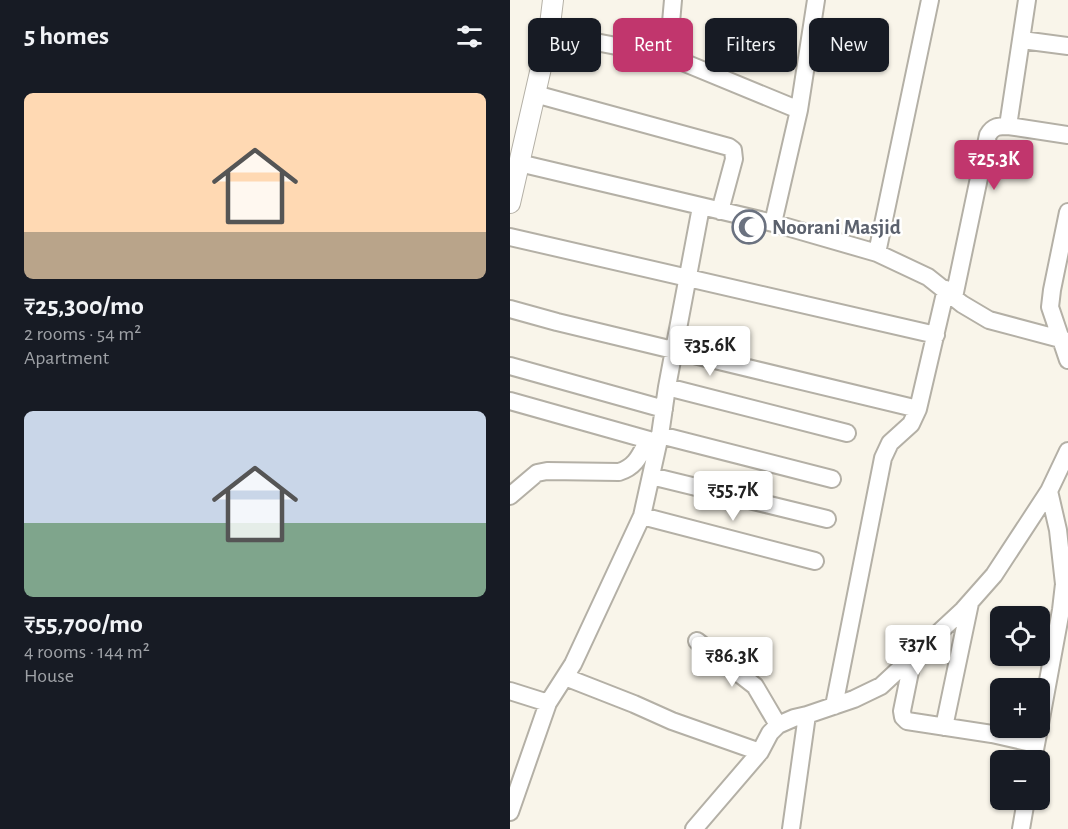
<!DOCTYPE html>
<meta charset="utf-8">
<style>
:root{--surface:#171b24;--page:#242831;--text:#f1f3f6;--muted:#9ea1a6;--accent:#c1366d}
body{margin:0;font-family:"Alegreya Sans",sans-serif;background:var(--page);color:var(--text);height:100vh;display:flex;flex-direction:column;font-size:22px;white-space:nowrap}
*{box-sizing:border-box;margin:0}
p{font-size:20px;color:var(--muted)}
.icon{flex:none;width:33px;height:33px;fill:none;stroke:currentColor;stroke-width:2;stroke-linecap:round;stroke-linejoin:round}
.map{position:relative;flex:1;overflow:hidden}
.side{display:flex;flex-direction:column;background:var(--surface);width:510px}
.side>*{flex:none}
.hud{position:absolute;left:18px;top:18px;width:450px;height:54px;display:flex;gap:12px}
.buttons{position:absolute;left:480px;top:606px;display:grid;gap:12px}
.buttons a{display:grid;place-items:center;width:60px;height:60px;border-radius:9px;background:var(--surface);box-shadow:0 2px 4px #0004;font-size:30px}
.price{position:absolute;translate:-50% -51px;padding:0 14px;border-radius:6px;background:#fff;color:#222;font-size:20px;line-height:39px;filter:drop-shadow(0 2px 3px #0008)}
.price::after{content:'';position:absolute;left:50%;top:36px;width:18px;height:14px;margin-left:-9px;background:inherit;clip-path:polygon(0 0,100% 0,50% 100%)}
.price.selected{background:var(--accent);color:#fff}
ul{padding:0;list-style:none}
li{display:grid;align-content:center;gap:12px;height:318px;padding:0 24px}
li span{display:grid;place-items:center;height:186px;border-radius:9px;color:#555}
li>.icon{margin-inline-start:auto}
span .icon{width:108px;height:108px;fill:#fffc;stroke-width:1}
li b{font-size:26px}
h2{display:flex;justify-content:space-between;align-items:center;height:72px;padding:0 24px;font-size:26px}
.chip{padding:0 21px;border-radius:9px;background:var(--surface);box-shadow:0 2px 4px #0004;font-size:21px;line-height:54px}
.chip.selected{background:var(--accent);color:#fff}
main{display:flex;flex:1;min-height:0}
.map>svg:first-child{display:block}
</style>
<main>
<section class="side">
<h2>5 homes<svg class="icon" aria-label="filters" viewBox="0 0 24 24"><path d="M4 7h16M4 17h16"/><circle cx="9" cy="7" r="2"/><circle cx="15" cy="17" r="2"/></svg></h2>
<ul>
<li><span style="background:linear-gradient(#ffd9b3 75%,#b9a48a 0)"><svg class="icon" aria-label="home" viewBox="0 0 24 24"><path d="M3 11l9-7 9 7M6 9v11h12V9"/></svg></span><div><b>₹25,300/mo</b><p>2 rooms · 54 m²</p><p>Apartment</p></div></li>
<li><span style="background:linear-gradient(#c9d6e8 60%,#7fa58c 0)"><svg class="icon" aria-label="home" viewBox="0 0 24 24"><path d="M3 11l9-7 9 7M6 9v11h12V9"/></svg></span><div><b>₹55,700/mo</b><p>4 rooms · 144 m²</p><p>House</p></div></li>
</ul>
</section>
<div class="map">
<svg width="558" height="829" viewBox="0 0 558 829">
<rect width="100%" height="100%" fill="#f9f5ea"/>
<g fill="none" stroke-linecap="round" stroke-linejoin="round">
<g stroke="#b4b0a6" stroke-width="20">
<path id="minor" d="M39,33L158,56L289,110
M512,40L558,46
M158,56L163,0
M25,94L219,147L223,150L224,159L210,211
M498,126L517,0
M9,163L263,223L367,253L418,277L452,304L479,320L558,341
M558,212L542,290L540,307L558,360
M263,223L289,110L306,0
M0,237L426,335
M367,253L420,0
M444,297L478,135C483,126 489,126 498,126L558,135
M0,309L47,322L408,409
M0,366L154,409
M157,387L337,433
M0,401L146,442
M150,435L322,479
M141,476L317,519
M0,496L27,473L37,471L109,472C126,467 130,455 138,440
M132,516L305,561
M187,641L245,686L268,725
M403,657L392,711L393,717L397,721L482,734L526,744
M55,677L124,704L162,721L250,752
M0,691L38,703
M324,706L373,458L380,443L401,424L408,409L436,289
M530,724L551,610L554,584L548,530L539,491
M434,727L460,603
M523,760L528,734
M0,812L38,703L63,664L132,516L150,435L157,387L191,207
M184,829L250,752L260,733L268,725L284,718L297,715L344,699L371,686L453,610L484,575L539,491L558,451
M281,829L297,715
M511,829L516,800"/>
</g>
<g stroke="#b4b0a6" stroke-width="22">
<path id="tertiary" d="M0,203L39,33L43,0"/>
</g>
<use href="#minor" stroke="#fff" stroke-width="16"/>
<use href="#tertiary" stroke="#fff" stroke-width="20"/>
</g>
<defs>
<g id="mosque-ring" transform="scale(1.725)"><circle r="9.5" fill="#fff" stroke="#6b7280" stroke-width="1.5"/><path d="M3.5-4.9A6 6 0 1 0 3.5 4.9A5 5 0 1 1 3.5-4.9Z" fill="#6b7280"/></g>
</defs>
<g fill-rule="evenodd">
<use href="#mosque-ring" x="239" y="227"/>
</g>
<g text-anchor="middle" stroke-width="5" stroke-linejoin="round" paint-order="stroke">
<g font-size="21" font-weight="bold" fill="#5b616d" stroke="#fff" text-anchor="start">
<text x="262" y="234">Noorani Masjid</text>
</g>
</g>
</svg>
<div class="buttons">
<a><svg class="icon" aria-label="locate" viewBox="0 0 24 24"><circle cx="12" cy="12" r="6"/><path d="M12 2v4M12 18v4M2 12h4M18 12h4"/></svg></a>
<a>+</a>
<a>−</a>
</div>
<b class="price selected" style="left:484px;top:191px">₹25.3K</b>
<b class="price" style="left:200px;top:377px">₹35.6K</b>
<b class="price" style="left:223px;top:522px">₹55.7K</b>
<b class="price" style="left:408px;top:676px">₹37K</b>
<b class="price" style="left:222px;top:688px">₹86.3K</b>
<div class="hud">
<a class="chip">Buy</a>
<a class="chip selected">Rent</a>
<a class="chip">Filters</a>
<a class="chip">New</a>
</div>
</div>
</main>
